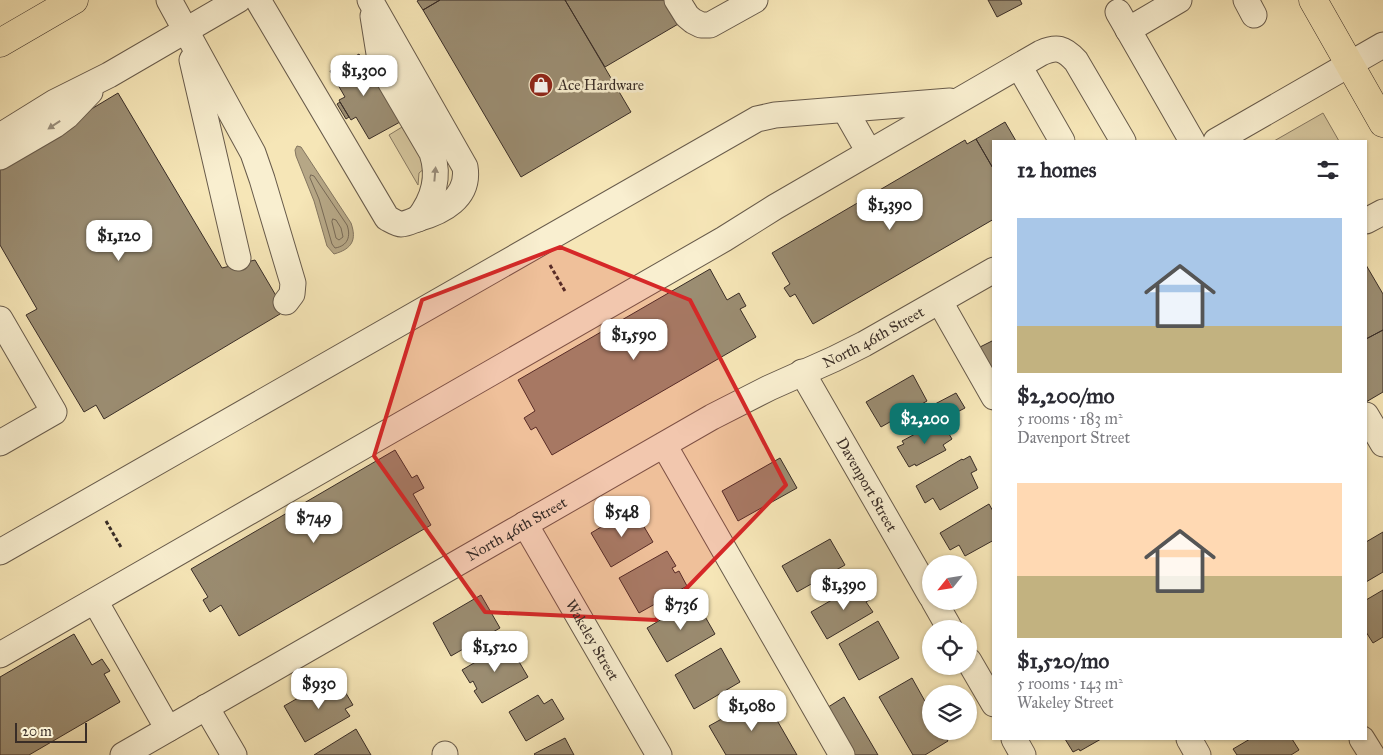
<!DOCTYPE html>
<meta charset="utf-8">
<style>
:root{--surface:#fff;--page:#f7f7f7;--text:#2b2b33;--muted:#7c7c81;--accent:#0f766e}
body{margin:0;font-family:"IM FELL Great Primer",serif;background:var(--page);color:var(--text);height:100vh;display:flex;flex-direction:column;font-size:19px;white-space:nowrap}
*{box-sizing:border-box;margin:0}
p{font-size:16px;color:var(--muted)}
.icon{flex:none;width:28px;height:28px;fill:none;stroke:currentColor;stroke-width:2;stroke-linecap:round;stroke-linejoin:round}
.map{position:relative;flex:1;overflow:hidden}
.details{position:absolute;left:992px;top:140px;width:375px;height:600px;display:flex;flex-direction:column;background:var(--surface);border-radius:0px;box-shadow:0 1px 4px #0004}
.details>*{flex:none}
.needle{width:32px;rotate:240deg}
.buttons{position:absolute;left:922px;top:555px;display:grid;gap:10px}
.buttons a{display:grid;place-items:center;width:55px;height:55px;border-radius:50%;background:var(--surface);box-shadow:0 1px 4px #0004;font-size:25px}
.scale{position:absolute;left:15px;bottom:12px;width:72px;box-sizing:border-box;padding-left:5px;border:2px solid #392d27;border-top:0;font-size:14px;line-height:18px;white-space:nowrap;color:#392d27;-webkit-text-stroke:4px #f9efd0;paint-order:stroke}
.price{position:absolute;translate:-50% -42px;padding:0 11px;border-radius:10px;background:#fff;color:#222;font-size:16px;line-height:32px;filter:drop-shadow(0 1px 2px #0008)}
.price::after{content:'';position:absolute;left:50%;top:30px;width:15px;height:11px;margin-left:-8px;background:inherit;clip-path:polygon(0 0,100% 0,50% 100%)}
.price.on{background:var(--accent);color:#fff}
ul{padding:0;list-style:none}
li{display:grid;align-content:center;gap:10px;height:265px;padding:0 25px}
li span{display:grid;place-items:center;height:155px;border-radius:0px;color:#555}
li>.icon{margin-inline-start:auto}
span .icon{width:90px;height:90px;fill:#fffc;stroke-width:1}
li b{font-size:21px}
h2{display:flex;justify-content:space-between;align-items:center;height:60px;padding:0 25px;font-size:21px}
.map>svg:first-child{display:block}
</style>
<div class="map">
<svg width="1383" height="755" viewBox="0 0 1383 755">
<rect width="100%" height="100%" fill="#f6e6b7"/>
<filter id="stains"><feTurbulence type="fractalNoise" baseFrequency=".004" numOctaves="4"/><feColorMatrix values="0 0 0 0 .2 0 0 0 0 .09 0 0 0 0 .02 0 0 0 .5 -.17"/></filter>
<radialGradient id="worn" r=".72"><stop offset=".6" stop-color="#630" stop-opacity="0"/><stop offset="1" stop-color="#630" stop-opacity=".3"/></radialGradient>
<path fill="#d6c79f" stroke="#887a63" d="M1323,113L1339,141H1274Z
M407,124L425,168L419,173L418,185L389,135Z"/>
<path fill="#b6a786" stroke="#847660" d="M297,146L301,147L351,223C357,240 352,249 334,254L327,246L314,201L296,156L295,150Z"/>
<g fill="none" stroke-linecap="round" stroke-linejoin="round">
<path stroke="#786a56" stroke-width="1" d="M311,175L314,176L347,225C351,236 348,246 335,248L332,244L319,199L310,178Z
M333,219L336,220L341,228L343,237L339,240L336,238L332,222Z"/>
</g>
<path fill="#9b8d72" stroke="#392d27" d="M419,0H440L423,10L417,1Z
M440,0H565L631,112L521,177L423,10Z
M565,0H673L685,20L605,67Z
M988,0H1020L1022,4L997,17Z
M359,54L400,122L369,139L356,117L351,120L340,102L339,100L345,97L330,71Z
M118,93L222,268L255,260L285,311L104,419L96,405L84,412L26,315L37,309L0,245V164Z
M340,102L349,117L346,119L337,104Z
M1005,122L1016,141H994V170L976,139Z
M976,139L994,170V219L813,324L795,294L790,297L784,288L790,284L772,253L965,140L967,144Z
M1366,265L1383,294V330L1366,339Z
M710,269L727,300L739,293L746,306L740,309L756,337L552,455L536,427L531,430L524,418L535,411L518,380Z
M1383,330V392L1366,402V339Z
M994,340V365L987,369L976,349Z
M913,375L927,401L881,427L866,402Z
M956,393L965,408L944,419L935,404Z
M943,424L952,439L943,445L946,450L916,466L915,464L909,467L897,447L904,444L902,441L932,425L934,429Z
M395,450L412,478L417,475L424,488L413,494L431,525L239,636L221,605L210,612L203,600L208,597L191,569Z
M970,456L977,470L971,473L978,488L940,510L933,498L925,503L916,486L962,459L963,460Z
M780,458L797,488L738,521L722,491Z
M989,504L994,513V540L965,556L959,545L950,550L940,533Z
M633,508L653,542L611,567L591,533Z
M1383,532V572L1366,582V542Z
M830,539L845,565L797,592L782,566Z
M667,551L676,566L672,568L675,573L679,571L687,586L639,613L619,578Z
M863,582L873,598L866,602L873,612L827,639L811,612Z
M1383,590V637L1373,643L1366,632V600Z
M481,595L500,628L451,656L433,623Z
M695,599L715,634L667,662L647,628Z
M878,621L899,658L859,680L839,644Z
M74,634L92,665L102,659L110,671L104,674L120,702L29,755H0V677Z
M508,643L528,677L482,703L474,691L477,689L473,681L470,683L462,670Z
M721,648L740,682L694,709L675,675Z
M912,678L931,712V731H942L948,741L925,755H913L879,697Z
M328,681L333,689L341,685L353,705L345,709L350,716L305,742L284,706Z
M538,695L544,704L552,699L564,719L526,741L509,712Z
M763,696L797,755H726L709,726Z
M844,697L878,755H849L822,711Z
M356,729L371,755H314Z
M565,738L574,755H535L534,754Z
M1065,739H1101L1080,751L1079,749L1073,752Z
M1250,739H1292L1299,750L1291,755H1237L1233,749Z"/>
<g fill="none" stroke-linecap="round" stroke-linejoin="round">
<g stroke="#685b4b" stroke-width="27">
<g id="minor">
<path d="M169,0L253,153L262,179L293,283L292,294L286,302"/>
<path d="M258,0L387,218C391,220 397,224 401,224C406,224 412,221 417,219C442,212 470,198 465,167L370,0"/>
<path d="M677,0L687,16L693,21L701,25H710L755,0"/>
<path d="M1246,0L1254,15"/>
<path d="M1118,12L1192,141"/>
<path d="M373,16L381,66L432,153C440,177 433,200 418,219"/>
<path d="M1128,30L1179,0"/>
<path d="M192,60L238,258"/>
<path d="M1019,66L1062,141"/>
<path d="M845,110L869,152"/>
<path d="M0,136L55,102L109,75L238,0"/>
<path d="M1216,141L1383,45"/>
<path d="M0,157L55,125L67,116L90,92"/>
<path d="M1366,221L1383,212"/>
<path d="M940,302L994,397"/>
<path d="M0,319L54,412L0,443"/>
<path id="s1" d="M802,372L931,596"/>
<path d="M1366,415L1383,444"/>
<path d="M664,445L842,755"/>
<path id="s2" d="M525,524L659,755"/>
<path d="M0,552L757,119L775,115L950,101"/>
<path d="M95,601L168,729"/>
<path d="M934,601L950,629"/>
<path d="M0,655L724,239L775,207L1041,53C1057,46 1064,48 1076,61L1123,141"/>
<path d="M969,661L994,704"/>
<path d="M206,707L234,755"/>
<path d="M1014,739L1023,755"/>
<path d="M1189,739L1198,755"/>
<path d="M1362,739L1372,755"/>
<path d="M445,754V755"/>
<path id="s3" d="M123,755L712,417L769,388L834,359L864,344L994,270"/>
</g>
</g>
<g stroke="#392d27" stroke-width="29">
<path id="major" d="M0,43L74,0"/>
</g>
<g stroke="#392d27" stroke-width="29">
<path id="highway" d="M1313,0L1383,123"/>
</g>
<path stroke="#392d27" stroke-width="3" stroke-dasharray="4 2.5" stroke-linecap="butt" d="M550,265L566,293
M106,521L122,549"/>
<use href="#minor" stroke="#f9efd0" stroke-width="25"/>
<use href="#major" stroke="#f6e6b7" stroke-width="28"/>
<use href="#highway" stroke="#f6e6b7" stroke-width="28"/>
</g>
<defs><path id="oneway-solid" d="M-6-.8H1V-3.2L6.5 0L1 3.2V.8H-6Z" transform="scale(1.25)"/></defs>
<g fill="#998e7c">
<use href="#oneway-solid" transform="translate(54 125) rotate(146)"/>
<use href="#oneway-solid" transform="translate(435 174) rotate(-85)"/>
</g>
<path fill="#d62828" fill-opacity="0.2" stroke="#d62828" stroke-width="4" stroke-linejoin="round" d="M560,247L690,300L786,485L656,620L485,612L374,456L422,300Z"/>
<defs>
<g id="shop-disc" transform="scale(1.25)"><circle r="9.5" fill="#8f2418" stroke="#f9efd0"/><path d="M-5-2.5h2.3a2.7 3.5 0 0 1 5.4 0H5L5.5 6h-11ZM-1.5-2.5h3a1.5 2.3 0 0 0-3 0Z" fill="#fff"/></g>
</defs>
<g fill-rule="evenodd">
<use href="#shop-disc" x="541" y="85"/>
</g>
<g text-anchor="middle" stroke-width="5" stroke-linejoin="round" paint-order="stroke">
<g font-size="15" fill="#392d27" stroke="#f9efd0" text-anchor="start">
<text x="558" y="90">Ace Hardware</text>
</g>
<g font-size="15" fill="#392d27" stroke="#f9efd0">
<text dy="5" stroke="none"><textPath href="#s3" startOffset="859">North 46th Street</textPath></text>
<text dy="5" stroke="none"><textPath href="#s1" startOffset="130">Davenport Street</textPath></text>
<text dy="5" stroke="none"><textPath href="#s3" startOffset="454">North 46th Street</textPath></text>
<text dy="5" stroke="none"><textPath href="#s2" startOffset="134">Wakeley Street</textPath></text>
</g>
</g>
<rect width="100%" height="100%" filter="url(#stains)"/>
<rect width="100%" height="100%" fill="url(#worn)"/>
</svg>
<div class="buttons">
<a><svg class="needle" viewBox="-14 -14 28 28"><path d="M0-13l5 13h-10z" fill="#e53935"/><path d="M0 13l5-13h-10z" fill="#7c7c81"/></svg></a>
<a><svg class="icon" aria-label="locate" viewBox="0 0 24 24"><circle cx="12" cy="12" r="6"/><path d="M12 2v4M12 18v4M2 12h4M18 12h4"/></svg></a>
<a><svg class="icon" aria-label="layers" viewBox="0 0 24 24"><path d="M12 4l9 5-9 5-9-5zM3 14l9 5 9-5"/></svg></a>
</div>
<div class="scale">20 m</div>
<b class="price" style="left:364px;top:97px">$1,300</b>
<b class="price" style="left:890px;top:231px">$1,390</b>
<b class="price" style="left:119px;top:262px">$1,120</b>
<b class="price" style="left:634px;top:361px">$1,590</b>
<b class="price on" style="left:925px;top:445px">$2,200</b>
<b class="price" style="left:622px;top:538px">$548</b>
<b class="price" style="left:314px;top:544px">$749</b>
<b class="price" style="left:844px;top:611px">$1,390</b>
<b class="price" style="left:681px;top:631px">$736</b>
<b class="price" style="left:495px;top:673px">$1,520</b>
<b class="price" style="left:319px;top:710px">$930</b>
<b class="price" style="left:752px;top:732px">$1,080</b>
<section class="details">
<h2>12 homes<svg class="icon" aria-label="filters" viewBox="0 0 24 24"><path d="M4 7h16M4 17h16"/><circle cx="9" cy="7" r="2"/><circle cx="15" cy="17" r="2"/></svg></h2>
<ul>
<li><span style="background:linear-gradient(#a9c7e8 70%,#c2b280 0)"><svg class="icon" aria-label="home" viewBox="0 0 24 24"><path d="M3 11l9-7 9 7M6 9v11h12V9"/></svg></span><div><b>$2,200/mo</b><p>5 rooms · 183 m²</p><p>Davenport Street</p></div></li>
<li><span style="background:linear-gradient(#ffd9b3 60%,#c2b280 0)"><svg class="icon" aria-label="home" viewBox="0 0 24 24"><path d="M3 11l9-7 9 7M6 9v11h12V9"/></svg></span><div><b>$1,520/mo</b><p>5 rooms · 143 m²</p><p>Wakeley Street</p></div></li>
</ul>
</section>
</div>
